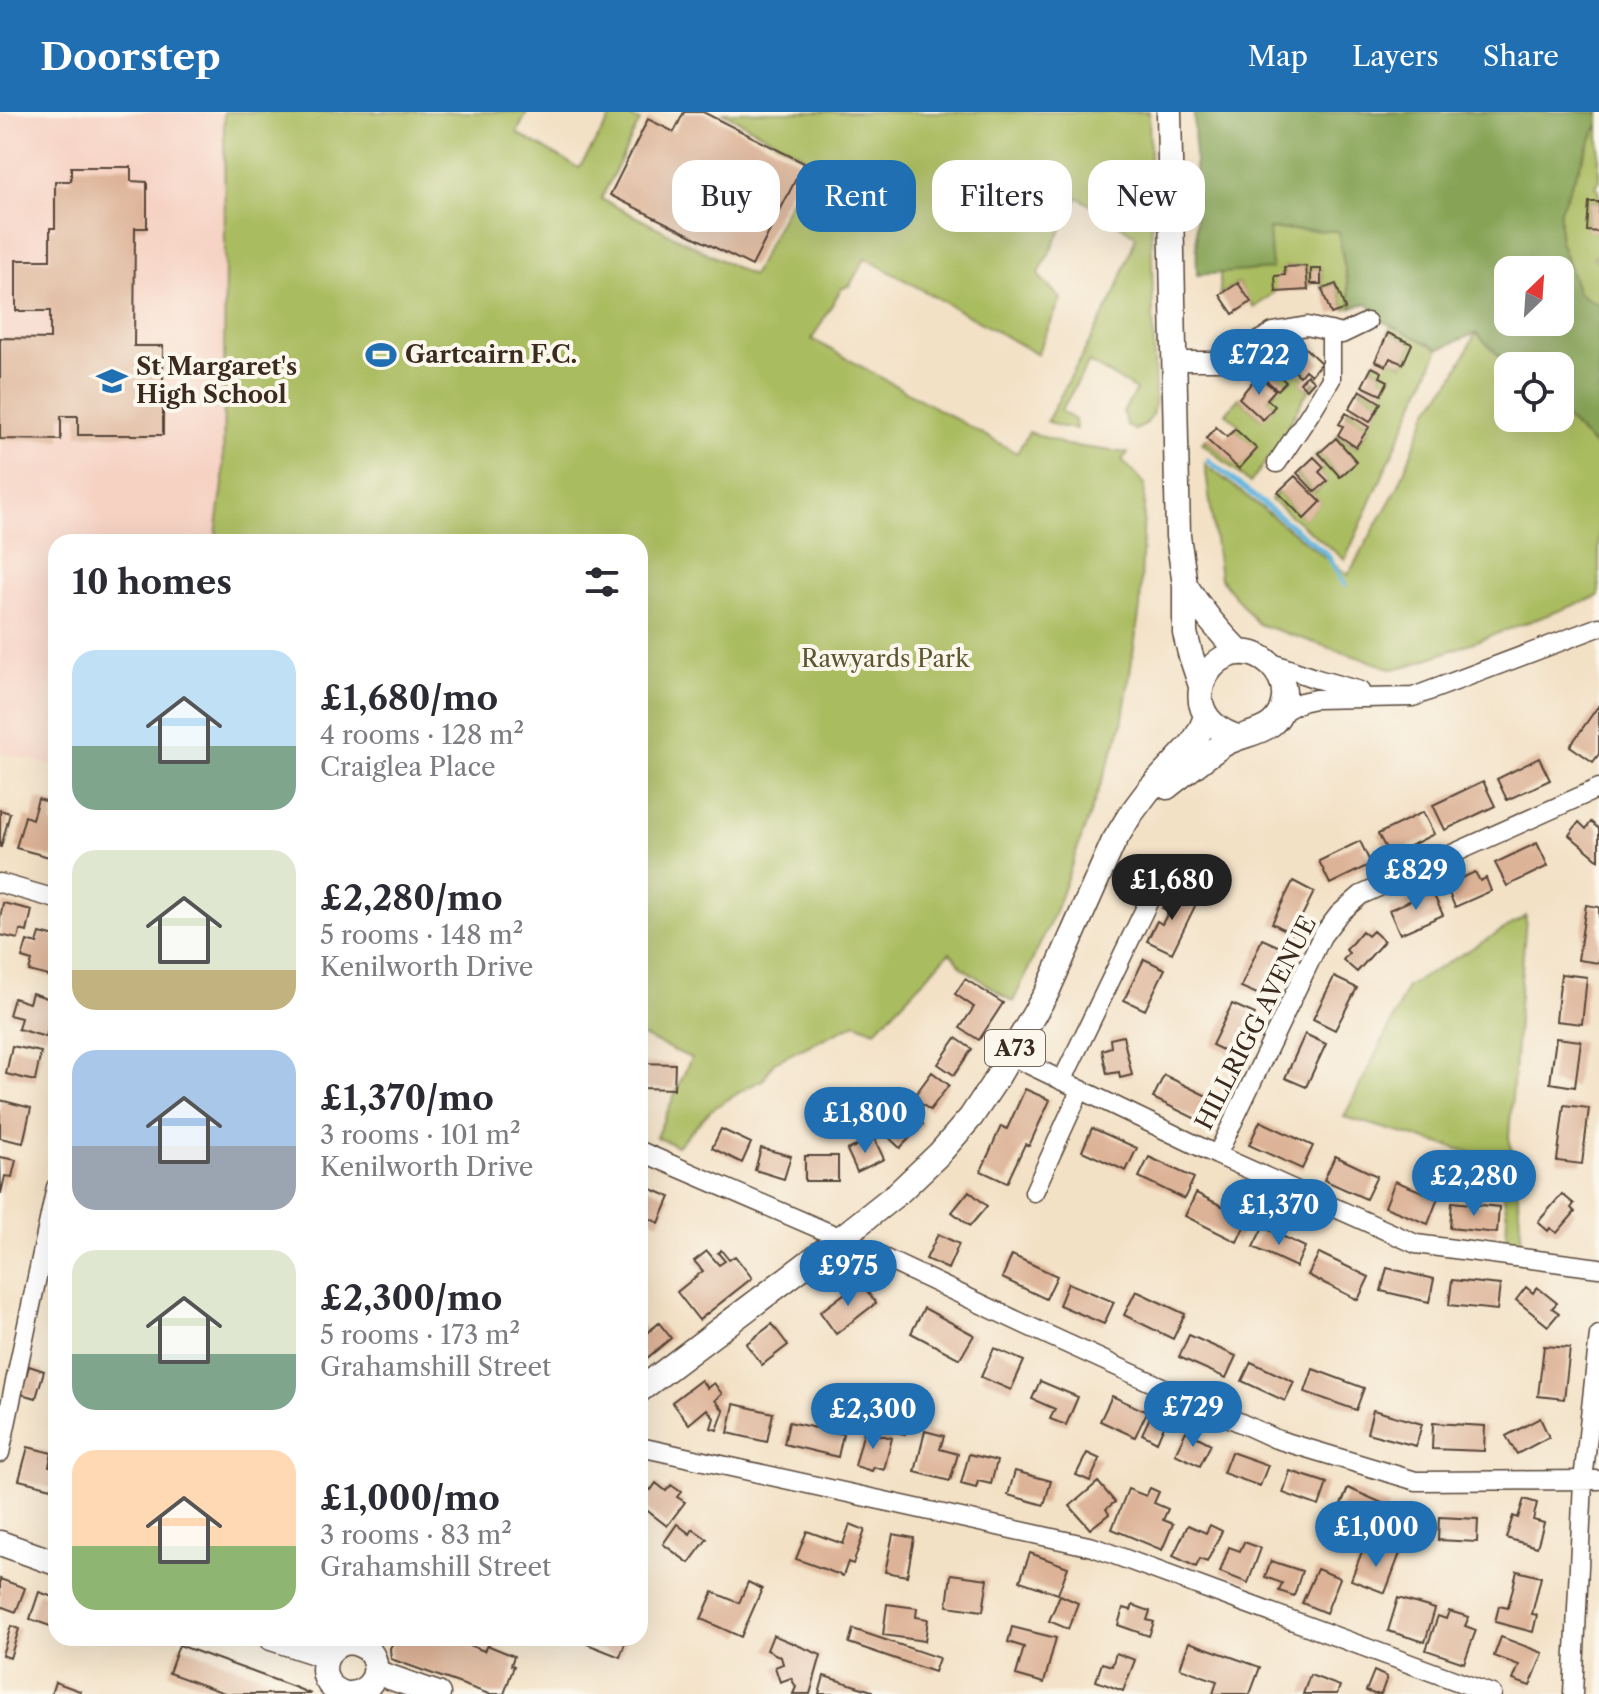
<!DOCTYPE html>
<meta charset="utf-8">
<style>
:root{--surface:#fff;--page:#f2f2f3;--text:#2b2b33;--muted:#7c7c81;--accent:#1f6fb2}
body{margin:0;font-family:"Libre Caslon Text",serif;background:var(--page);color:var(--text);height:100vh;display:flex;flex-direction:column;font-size:30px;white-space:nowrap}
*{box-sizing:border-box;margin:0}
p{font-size:26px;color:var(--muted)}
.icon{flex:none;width:44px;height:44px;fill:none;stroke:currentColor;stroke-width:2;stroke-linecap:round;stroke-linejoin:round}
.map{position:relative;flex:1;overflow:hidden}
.details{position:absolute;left:48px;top:422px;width:600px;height:1112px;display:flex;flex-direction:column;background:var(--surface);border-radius:24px;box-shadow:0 8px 32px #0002}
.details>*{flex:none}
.guide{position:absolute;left:672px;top:48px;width:760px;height:72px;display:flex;gap:16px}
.needle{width:52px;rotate:25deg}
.buttons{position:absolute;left:1494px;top:144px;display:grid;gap:16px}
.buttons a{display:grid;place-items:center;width:80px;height:80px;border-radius:16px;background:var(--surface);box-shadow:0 8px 32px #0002;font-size:40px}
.price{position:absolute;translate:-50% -68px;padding:0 18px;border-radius:28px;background:var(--accent);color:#fff;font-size:26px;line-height:52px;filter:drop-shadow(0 2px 4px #0008)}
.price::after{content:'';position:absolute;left:50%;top:48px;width:24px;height:18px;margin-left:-12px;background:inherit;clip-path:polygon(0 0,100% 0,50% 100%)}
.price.on{background:#222;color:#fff}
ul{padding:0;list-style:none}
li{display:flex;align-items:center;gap:24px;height:200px;padding:0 24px}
li span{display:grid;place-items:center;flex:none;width:224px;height:160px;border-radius:24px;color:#555}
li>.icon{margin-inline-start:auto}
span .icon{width:96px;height:96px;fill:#fffc;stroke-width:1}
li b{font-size:34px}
h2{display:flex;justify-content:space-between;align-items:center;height:96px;padding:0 24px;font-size:34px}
.pill{padding:0 28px;border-radius:24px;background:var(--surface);box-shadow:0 8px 32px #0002;font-size:28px;line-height:72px}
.pill.on{background:var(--accent);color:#fff}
header{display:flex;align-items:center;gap:48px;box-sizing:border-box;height:112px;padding:0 40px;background:var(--accent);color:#fff}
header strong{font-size:38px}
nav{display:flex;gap:44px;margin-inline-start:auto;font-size:28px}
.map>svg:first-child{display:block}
</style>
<header>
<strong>Doorstep</strong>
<nav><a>Map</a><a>Layers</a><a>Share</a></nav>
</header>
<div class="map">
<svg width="1599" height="1582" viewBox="0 0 1599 1582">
<rect width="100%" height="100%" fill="#fbf7ec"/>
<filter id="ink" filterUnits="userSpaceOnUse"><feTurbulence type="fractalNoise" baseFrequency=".0125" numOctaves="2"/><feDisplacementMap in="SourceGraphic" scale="16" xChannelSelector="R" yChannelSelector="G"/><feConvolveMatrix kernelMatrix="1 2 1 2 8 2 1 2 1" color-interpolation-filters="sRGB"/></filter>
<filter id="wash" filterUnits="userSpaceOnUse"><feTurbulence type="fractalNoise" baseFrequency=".006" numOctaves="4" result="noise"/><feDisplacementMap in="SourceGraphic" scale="32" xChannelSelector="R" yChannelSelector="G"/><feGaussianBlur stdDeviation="1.8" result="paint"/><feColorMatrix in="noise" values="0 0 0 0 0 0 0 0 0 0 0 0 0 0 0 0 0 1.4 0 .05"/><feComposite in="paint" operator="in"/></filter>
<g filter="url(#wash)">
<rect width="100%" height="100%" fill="#f3e1c6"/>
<path fill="#f6d2c3" d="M0,0H224L225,138L223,372L215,430H56V654L0,641Z"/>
<path fill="#aabc60" stroke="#72733f" stroke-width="2" d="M224,0H527L517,21L579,56L612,4L621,1L640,9L601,87L752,164L811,48L722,0H1149L1155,289C1153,304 1149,314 1134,318L1127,313L1123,300L1136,278L1089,250L1061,299L1075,308L1076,317L1057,314L1047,309L1115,182L1136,124L1078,85L1038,163L1061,187L1037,242L865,146L850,173L841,177L812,227L1017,341L1029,320L1066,333L1128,341L1122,348L1145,372L1140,496L1122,613L1054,802L1013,890L962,855L950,840L875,919L856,911L774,950L764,967L748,975L711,998L677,1034L656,1025L691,946L640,923V430H215L223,372L225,138Z
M1599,9V69L1596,75L1599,77V90H1589L1587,118L1599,120V141L1594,145L1599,151V193L1578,181L1560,129V98Z
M1268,117L1338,119L1352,195L1345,197L1336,172L1322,177L1321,157H1311V172L1307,173L1306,154L1285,155C1285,175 1269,185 1254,196L1238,171L1220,183V161Z
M1391,213L1439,237L1345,448L1271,388L1278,380L1304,406L1320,390L1295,364L1297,361L1316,380L1327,369L1319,360L1324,355L1314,345L1319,341L1340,365L1356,349L1336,326L1338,323L1356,335L1369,316L1346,301L1349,297L1370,309L1381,291L1360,278L1362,274L1381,283L1380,265L1382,260L1372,255L1375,249L1390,246L1403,252L1412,232L1388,221Z
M1476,221L1510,254H1508V306H1560V301L1599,338V484L1414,552L1393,557L1258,512L1220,466L1205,352L1348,463L1398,375L1428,299L1454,264Z
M1272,244L1286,258L1290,255L1300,264L1305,258L1308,261L1300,271L1307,277L1314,269L1316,271L1304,285L1278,333L1250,371L1202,331L1206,327L1239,356L1256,337L1235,317L1239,313L1226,301L1239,286L1262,307L1275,294L1267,287L1285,270L1266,251Z
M1526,804L1509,1025L1516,1059L1522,1135L1506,1133L1507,1103L1498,1048L1344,1005L1391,912L1407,875Z"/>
<path fill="#87a456" stroke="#61673a" stroke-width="2" fill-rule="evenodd" d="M1194,0H1599V10L1560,98V129L1578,181L1599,193V338L1560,301V254H1510L1476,221L1439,237L1380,208L1368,191L1352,195L1338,119L1269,117L1272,157L1197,163ZM1508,158H1560V210H1508Z"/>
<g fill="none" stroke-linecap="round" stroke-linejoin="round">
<path stroke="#64b8e0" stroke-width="5" d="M1208,348L1327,442L1345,473"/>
</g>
<g id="blocks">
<path fill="#ddb397" d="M684,0H703L804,51L752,154L610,83L648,7L674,20Z
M71,55H131V69L147,70V116H135L134,234H163V323H78V304H61V328L0,327V226L50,227V199H16V148H50V116H55V69H71Z
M1589,90H1599V120L1587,119Z
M1306,154L1308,178L1276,180L1275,164L1285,163L1284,155Z
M1311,157H1321V172H1311Z
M1238,171L1251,190L1233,202L1220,183Z
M1336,172L1345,197L1331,202L1322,177Z
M1388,221L1412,232L1403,252L1390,246L1386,254L1375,249Z
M1285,230L1298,242L1304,235L1321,251L1311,263L1305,258L1300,264L1290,255L1287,258L1272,244Z
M1372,255L1382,260L1380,265L1388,269L1381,283L1362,274Z
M1272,258L1286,270L1278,278L1264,267Z
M1258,263L1275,278L1267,287L1275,294L1263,308L1239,286Z
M1307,263L1314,269L1307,277L1300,271Z
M1360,278L1381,291L1370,310L1349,297Z
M1346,301L1369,315L1356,335L1338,323L1343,314L1339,312Z
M1216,315L1227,325L1235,317L1257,337L1239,357L1206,327Z
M1336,326L1357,350L1340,365L1319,341Z
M1314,345L1324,355L1319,360L1328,369L1315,380L1297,361Z
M1295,364L1321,390L1304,407L1278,380Z
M1599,593V642L1593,650L1570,634Z
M1539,646L1550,668L1507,688L1497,667Z
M1483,669L1495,694L1445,718L1433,693Z
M38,687L56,692L52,712L56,713V735L53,746L16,736L25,704L32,707Z
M0,698L10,701L1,735H0Z
M1423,700L1434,722L1390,744L1378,722Z
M1579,710L1586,717L1591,710L1599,717V748L1569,723Z
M1360,729L1371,752L1330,772L1319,749Z
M1537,731L1548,754L1507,774L1495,751Z
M1475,760L1480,769L1486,766L1491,779L1455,795L1448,779L1455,775L1453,770Z
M1293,769L1314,780L1293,822L1272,811Z
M1170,779L1196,792L1172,841L1147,829L1157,809L1162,812L1169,799L1162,796Z
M1432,779L1443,803L1400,822L1389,798Z
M3,791L32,798L27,820L20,818L18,827L0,823V806Z
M1586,793L1599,795V851L1578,848Z
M1362,819L1368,824L1373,819L1384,829L1357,860L1343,848L1349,841L1346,838Z
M40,821L56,825V866L29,859L32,849L22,846L27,829L37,832Z
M1262,827L1287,838L1280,854L1273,851L1267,866L1271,868L1264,885L1241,875Z
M1144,847L1165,857L1145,898L1124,888Z
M1561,862L1587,865L1582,912L1556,909Z
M1334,865L1357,876L1335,918L1313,907Z
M965,867L1003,891L979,928L960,916L974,895L955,882Z
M32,881L56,889L46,925L18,917L21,906L9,903L14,886L29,891Z
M1232,892L1255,902L1235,944L1212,933Z
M1305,922L1326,932L1306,975L1285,966Z
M1123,924L1132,963L1120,966L1119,960L1107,962L1102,938L1111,935L1110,927Z
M956,926L972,937L954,963L938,952Z
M1556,926L1581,929L1575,975L1550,971Z
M12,934L41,940L35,969L6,962Z
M640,951L675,952L674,977L640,976Z
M932,960L949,973L930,998L913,986Z
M1164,963L1215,988L1204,1011L1153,986Z
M1025,977L1050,988L1029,1034L1025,1032L1007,1071L981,1059L1001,1014L1007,1017Z
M0,988L31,996L23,1031L0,1026Z
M1564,993L1589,996L1582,1052L1557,1049Z
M906,997L923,1012L900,1036L884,1021Z
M1260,1009L1313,1034L1302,1057L1249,1033Z
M1092,1016L1137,1036L1126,1059L1082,1039Z
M721,1017L751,1031L742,1051L712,1036Z
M874,1026L884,1047L857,1060L847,1038Z
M761,1036L791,1044L784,1067L755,1058Z
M805,1044H838V1069H805Z
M1335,1044L1377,1064L1366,1087L1324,1068Z
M0,1045L16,1048L12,1065L5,1064L1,1082Z
M1149,1045L1194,1066L1184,1087L1139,1065Z
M1395,1069L1438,1086L1428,1112L1385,1095Z
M640,1072L670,1085L659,1111L640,1102Z
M969,1079L987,1094L970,1114L952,1100Z
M1196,1081L1248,1107L1237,1130L1185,1104Z
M1562,1082L1574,1092L1571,1096L1575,1100L1557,1121L1550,1116L1548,1119L1538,1110Z
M1452,1090L1499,1095L1497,1121L1450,1116Z
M1263,1115L1305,1135L1296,1155L1253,1135Z
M938,1122L959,1132L948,1157L926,1147Z
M721,1138L729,1148L735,1144L752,1166L699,1208L677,1180L703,1159L694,1149L707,1139L719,1153L725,1149L718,1141Z
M1319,1141L1369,1165L1358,1188L1308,1163Z
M1012,1143L1057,1164L1046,1187L1002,1166Z
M1387,1156L1434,1167L1429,1190L1381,1179Z
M1452,1168L1500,1173L1497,1198L1449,1193Z
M860,1170L876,1191L836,1222L820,1200Z
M1068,1171L1114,1190L1104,1212L1059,1193Z
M1526,1175L1533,1181L1537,1175L1557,1191L1552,1196L1559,1201L1548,1214L1516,1188Z
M1136,1179L1185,1202L1173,1227L1124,1203Z
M924,1196L974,1223L960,1247L911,1221Z
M640,1211L648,1220L659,1211L671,1226L640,1252Z
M772,1212L788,1233L762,1253L746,1232Z
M1189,1223L1236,1244L1226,1266L1179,1245Z
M1544,1234L1570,1236L1564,1287L1538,1284Z
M994,1236L1024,1249L1011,1278L981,1265Z
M1251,1250L1294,1270L1285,1289L1242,1269Z
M29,1254L44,1259L36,1286L21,1282Z
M1313,1257L1364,1276L1356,1298L1305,1280Z
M701,1268L707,1276L714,1271L722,1282L715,1288L724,1299L717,1318L711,1316L714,1306L707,1297L689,1312L672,1290Z
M1040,1269L1078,1285L1066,1313L1050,1307L1055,1297L1032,1287Z
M1112,1284L1147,1300L1135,1325L1100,1309Z
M734,1292L773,1301L767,1330L728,1321Z
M1373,1298L1422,1312L1416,1334L1367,1321Z
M895,1301L909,1304L905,1322L890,1319Z
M1151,1303L1166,1309L1157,1330L1142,1322Z
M1540,1306L1549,1325L1517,1342L1506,1324Z
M789,1310L843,1322L838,1345L784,1332Z
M1433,1311L1485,1314L1484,1339L1432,1337Z
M864,1319L892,1326L884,1358L874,1355L872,1359L855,1354Z
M925,1319L944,1324L940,1337L958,1342L950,1369L915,1360Z
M1186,1319L1211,1332L1200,1354L1175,1342Z
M28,1335L52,1341L49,1354L56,1355V1360L52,1376L19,1368Z
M1231,1340L1268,1353L1260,1374L1223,1361Z
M1087,1341L1100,1347L1090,1369L1076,1363Z
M969,1342L997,1349L991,1372L978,1369L976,1376L961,1372Z
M1015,1359L1051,1369L1044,1393L1008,1383Z
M1290,1359L1327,1371L1319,1394L1283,1381Z
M1098,1370L1115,1390L1106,1397L1109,1402L1090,1417L1070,1394Z
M656,1371L666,1379L671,1373L681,1380L677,1385L685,1390L667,1414L640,1393V1379L644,1373L651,1378Z
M1150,1376L1159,1380L1154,1391L1168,1397L1163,1408L1173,1412L1162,1438L1112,1417L1128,1377L1146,1384Z
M1348,1376L1389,1394L1379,1417L1338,1400Z
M1524,1387L1537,1391L1533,1408L1544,1411L1537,1435L1506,1426L1513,1404L1518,1406Z
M1439,1405L1478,1407L1477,1430L1438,1428Z
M677,1412L690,1422L693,1417L707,1427L689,1451L663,1432Z
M850,1412L865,1418L853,1452L848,1450L843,1464L796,1447L807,1419L843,1432Z
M1188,1413L1206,1421L1210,1413L1222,1419L1207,1450L1200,1447L1196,1455L1173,1444Z
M893,1422L914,1426L907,1464L885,1460Z
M1244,1430L1261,1436L1248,1471L1220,1460L1229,1435L1240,1439Z
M1382,1435L1400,1441L1385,1481L1351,1468L1363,1437L1378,1443Z
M1030,1441L1068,1455L1058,1482L1020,1469Z
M1271,1449L1302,1459L1294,1484L1279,1479L1282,1471L1265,1465Z
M1317,1457L1340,1466L1326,1501L1302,1491Z
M1517,1459L1541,1465L1532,1502L1537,1503L1533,1520L1495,1510L1499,1494L1508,1496Z
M951,1462L988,1467L983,1499L947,1494Z
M0,1467L25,1476L16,1500L0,1494Z
M748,1470L762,1477L741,1525L701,1507L713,1480L739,1491Z
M39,1480L56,1486V1516L30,1507Z
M1060,1483L1078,1491L1068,1517L1049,1509Z
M1398,1486L1435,1497L1425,1530L1388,1519Z
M887,1492L917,1496L916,1505L928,1507L925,1529L883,1523Z
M1133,1493L1150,1499L1147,1508L1154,1510L1149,1524L1118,1513L1123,1496L1131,1498Z
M1449,1499L1469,1505L1465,1514L1476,1518L1464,1551L1426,1538L1438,1504L1446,1507Z
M11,1514L19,1517L10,1546L2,1543Z
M1012,1515L1056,1526L1044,1571L1016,1563L1024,1535L1008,1530Z
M853,1517L939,1546L934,1560L849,1531Z
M773,1523L821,1543L810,1582H793L796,1575L791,1566L780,1570L775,1555L783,1552L781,1545L767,1538Z
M1501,1525L1543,1541L1530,1574L1513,1568L1519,1553L1494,1544Z
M396,1526H451L484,1539L487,1533L514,1544L511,1553L514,1554L504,1582H489L391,1547L390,1536Z
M584,1526H627L620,1545L582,1530Z
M1189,1530L1260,1555L1250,1582H1213L1217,1569L1180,1556Z
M179,1533L294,1575L311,1582H227L169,1561Z
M1116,1541L1135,1548L1123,1579L1096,1569L1102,1551L1112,1554Z
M1374,1559L1387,1565L1381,1582H1374L1366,1579Z
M1310,1563L1340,1574L1337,1582H1303Z
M824,1564L872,1579L871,1582H819Z
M55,1570L80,1579L79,1582H51Z"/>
</g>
</g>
<g filter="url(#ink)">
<use href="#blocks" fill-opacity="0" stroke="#574537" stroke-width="2"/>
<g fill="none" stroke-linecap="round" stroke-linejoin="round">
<g stroke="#574537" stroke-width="21">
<path id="minor" d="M1175,249H1219L1238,242L1273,220L1307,214L1342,222L1367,210
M1277,351L1311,300L1331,267V219
M1266,549L1314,566L1360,579
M1280,601L1301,590L1315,587L1413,585L1599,515
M0,771L56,787
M1011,944L1217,1043L1416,1132L1599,1156
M1062,969L1154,778
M640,1039L841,1126L1026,1213L1276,1327L1416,1369L1599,1368
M1217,1043L1322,824L1339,802L1361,783L1599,676
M1034,1080L1080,979
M640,1335L1093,1435L1492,1582
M0,1341L56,1075
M1573,1582L1583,1369L1599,1223"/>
</g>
<g stroke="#574537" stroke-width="27">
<path id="major" d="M1169,0L1178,424L1185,473V521L1190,541L1201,574
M1185,473C1201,498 1219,520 1240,541
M1167,675C1185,661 1202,647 1221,634C1244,618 1280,625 1284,586C1285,574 1280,562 1271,553C1223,508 1159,599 1237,625
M640,1278L841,1126L899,1080L939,1042L971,1005L997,966L1047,880L1113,731L1130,703L1148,679L1192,632L1200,619L1206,605
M0,1431L56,1451
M271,1526L327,1544
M375,1560L438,1582
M346,1582C306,1571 327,1519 360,1533C368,1536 374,1543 375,1552C378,1567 366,1580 351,1582"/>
</g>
<use href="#minor" stroke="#fff" stroke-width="18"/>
<use href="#major" stroke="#fff" stroke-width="24"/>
</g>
</g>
<defs>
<g id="stadium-bare" transform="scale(2.4)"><path d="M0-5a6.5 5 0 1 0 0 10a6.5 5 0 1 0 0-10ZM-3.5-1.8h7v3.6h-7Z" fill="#1f6fb2" stroke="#fbf7ec" stroke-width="2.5" paint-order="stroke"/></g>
<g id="school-bare" transform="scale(2.4)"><path d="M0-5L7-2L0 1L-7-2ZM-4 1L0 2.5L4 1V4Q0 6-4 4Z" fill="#1f6fb2" stroke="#fbf7ec" stroke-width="2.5" paint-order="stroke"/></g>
</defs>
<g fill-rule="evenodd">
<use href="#stadium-bare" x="381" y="243"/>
<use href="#school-bare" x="112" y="269"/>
</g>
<g text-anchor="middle" stroke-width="8" stroke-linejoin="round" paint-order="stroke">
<rect fill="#fbf7ec" stroke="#75685c" stroke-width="2" x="985" y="918" width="60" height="36" rx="6"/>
<g font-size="22" font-weight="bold" fill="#3b2a1e">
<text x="1015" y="944">A73</text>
</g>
<g font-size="24" font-weight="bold" fill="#3b2a1e" stroke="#fbf7ec" text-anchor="start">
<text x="405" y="251">Gartcairn F.C.</text>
<text x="136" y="263">St Margaret's<tspan x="136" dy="28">High School</tspan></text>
</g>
<g font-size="24" fill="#5c5632" stroke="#fbf7ec">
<text x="885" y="555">Rawyards Park</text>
</g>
<g font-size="24" fill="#3b2a1e" stroke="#fbf7ec">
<text transform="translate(1256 911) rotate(-63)" y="8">HILLRIGG AVENUE</text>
</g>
</g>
</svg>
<div class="buttons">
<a><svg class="needle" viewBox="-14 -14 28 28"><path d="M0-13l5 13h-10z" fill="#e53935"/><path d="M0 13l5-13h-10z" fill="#7c7c81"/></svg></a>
<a><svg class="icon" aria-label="locate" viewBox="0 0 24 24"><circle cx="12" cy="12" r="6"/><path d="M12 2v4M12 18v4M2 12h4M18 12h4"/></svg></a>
</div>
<b class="price" style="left:1259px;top:285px">£722</b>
<b class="price" style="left:1416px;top:800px">£829</b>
<b class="price on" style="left:1172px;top:810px">£1,680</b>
<b class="price" style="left:865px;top:1043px">£1,800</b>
<b class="price" style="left:1474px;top:1106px">£2,280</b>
<b class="price" style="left:1279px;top:1135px">£1,370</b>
<b class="price" style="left:848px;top:1196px">£975</b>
<b class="price" style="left:1193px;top:1337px">£729</b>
<b class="price" style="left:873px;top:1339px">£2,300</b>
<b class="price" style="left:1376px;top:1457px">£1,000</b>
<div class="guide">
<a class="pill">Buy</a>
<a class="pill on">Rent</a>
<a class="pill">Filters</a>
<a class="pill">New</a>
</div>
<section class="details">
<h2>10 homes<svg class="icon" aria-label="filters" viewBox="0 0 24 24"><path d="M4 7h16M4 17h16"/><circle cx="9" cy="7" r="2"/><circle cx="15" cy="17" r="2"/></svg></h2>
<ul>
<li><span style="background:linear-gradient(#bfe0f5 60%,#7fa58c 0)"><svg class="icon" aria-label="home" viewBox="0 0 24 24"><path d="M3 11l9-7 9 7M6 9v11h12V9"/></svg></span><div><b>£1,680/mo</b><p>4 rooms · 128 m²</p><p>Craiglea Place</p></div></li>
<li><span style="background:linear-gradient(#dfe7d0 75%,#c2b280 0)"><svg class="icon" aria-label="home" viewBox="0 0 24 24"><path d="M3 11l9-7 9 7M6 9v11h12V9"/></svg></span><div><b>£2,280/mo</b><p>5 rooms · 148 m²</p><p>Kenilworth Drive</p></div></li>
<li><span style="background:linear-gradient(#a9c7e8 60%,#9aa5b1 0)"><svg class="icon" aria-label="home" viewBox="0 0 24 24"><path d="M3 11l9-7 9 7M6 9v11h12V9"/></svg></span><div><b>£1,370/mo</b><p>3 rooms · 101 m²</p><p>Kenilworth Drive</p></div></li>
<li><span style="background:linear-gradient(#dfe7d0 65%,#7fa58c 0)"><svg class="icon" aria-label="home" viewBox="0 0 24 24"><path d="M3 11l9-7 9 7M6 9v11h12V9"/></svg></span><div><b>£2,300/mo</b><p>5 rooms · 173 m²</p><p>Grahamshill Street</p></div></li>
<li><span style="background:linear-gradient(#ffd9b3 60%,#8fb573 0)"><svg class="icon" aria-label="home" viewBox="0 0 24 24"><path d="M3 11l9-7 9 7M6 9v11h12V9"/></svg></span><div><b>£1,000/mo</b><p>3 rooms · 83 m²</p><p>Grahamshill Street</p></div></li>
</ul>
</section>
</div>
